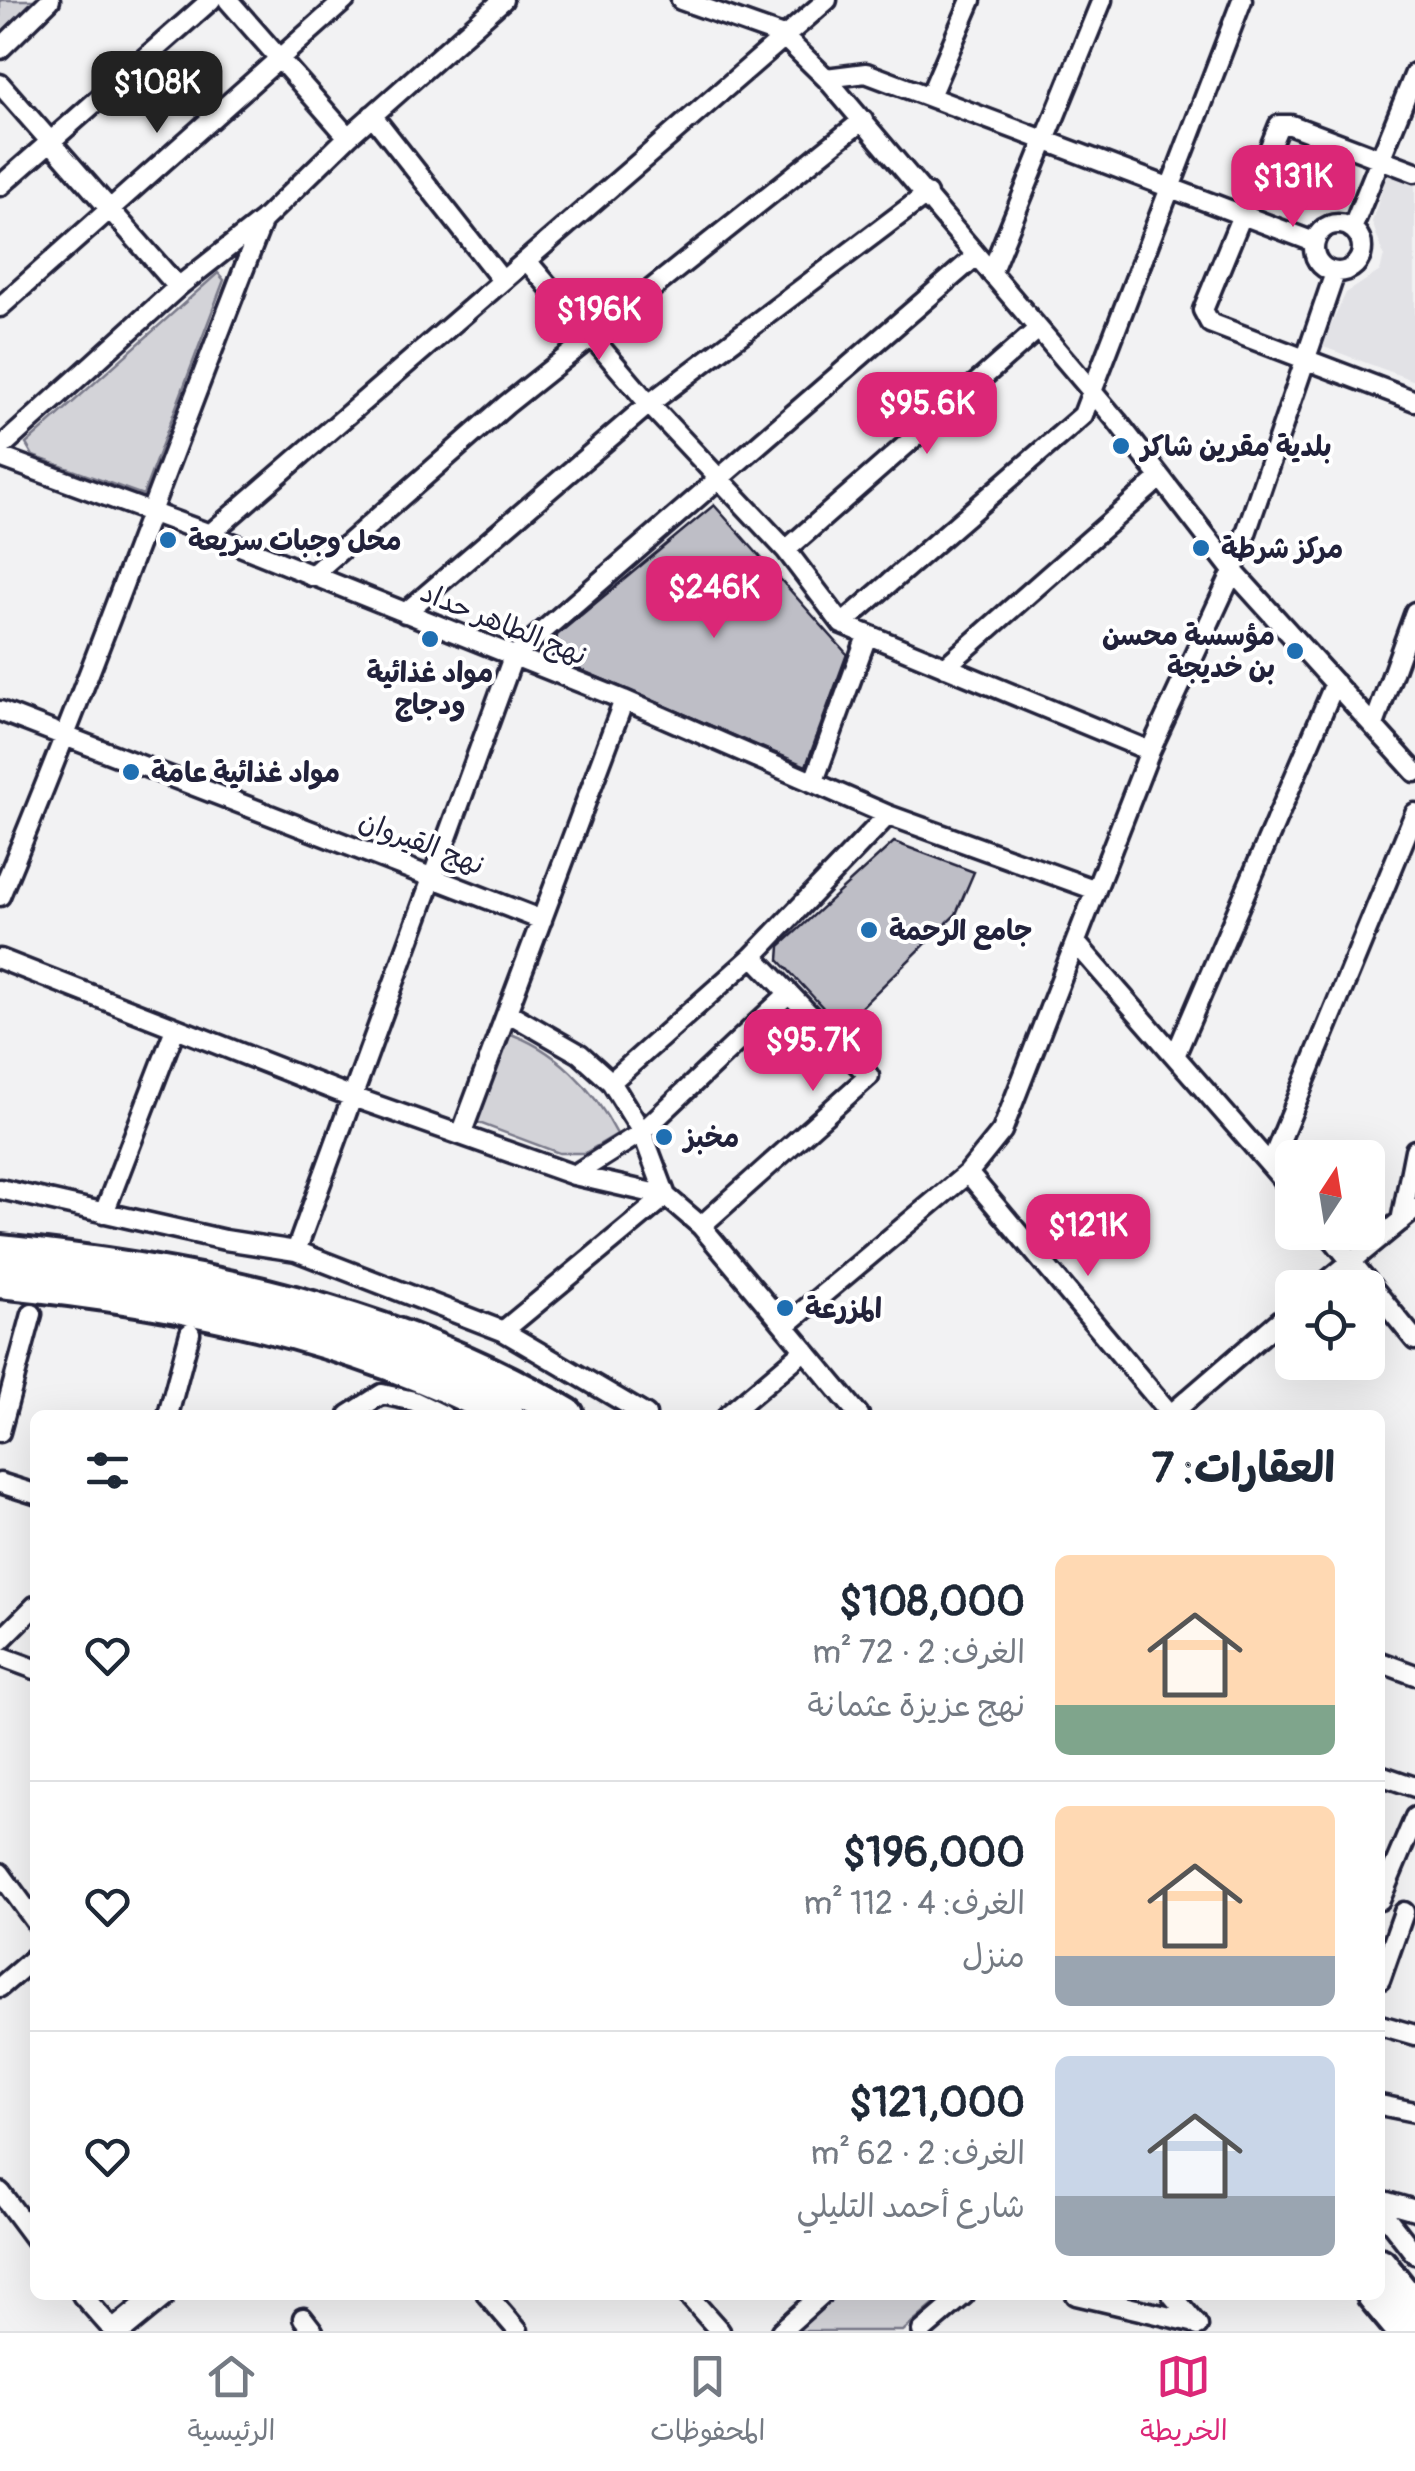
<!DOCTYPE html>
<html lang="ar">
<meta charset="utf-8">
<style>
:root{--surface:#fff;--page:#f6f6f7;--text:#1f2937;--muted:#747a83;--line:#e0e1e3;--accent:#db2777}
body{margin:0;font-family:Pangolin,"Playpen Sans Arabic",sans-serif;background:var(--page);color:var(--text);direction:rtl;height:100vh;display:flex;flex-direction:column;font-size:38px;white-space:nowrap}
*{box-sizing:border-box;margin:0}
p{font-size:32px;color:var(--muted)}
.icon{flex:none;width:55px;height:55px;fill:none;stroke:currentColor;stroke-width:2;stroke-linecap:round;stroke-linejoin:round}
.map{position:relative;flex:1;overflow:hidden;direction:ltr}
.sheet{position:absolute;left:30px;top:1410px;width:1355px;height:890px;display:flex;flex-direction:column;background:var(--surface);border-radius:15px;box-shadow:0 10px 40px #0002;direction:rtl}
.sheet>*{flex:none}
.needle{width:65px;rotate:12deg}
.controls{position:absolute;left:1275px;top:1140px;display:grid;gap:20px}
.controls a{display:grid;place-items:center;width:110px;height:110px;border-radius:15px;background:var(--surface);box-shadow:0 10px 40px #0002;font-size:50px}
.price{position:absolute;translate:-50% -85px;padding:0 22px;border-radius:20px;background:var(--accent);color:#fff;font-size:32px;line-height:65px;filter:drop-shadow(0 2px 5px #0008)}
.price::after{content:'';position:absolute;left:50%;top:60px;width:30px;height:22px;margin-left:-15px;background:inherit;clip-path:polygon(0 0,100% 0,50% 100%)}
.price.current{background:#222;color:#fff}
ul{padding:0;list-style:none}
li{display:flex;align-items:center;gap:30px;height:250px;padding:0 50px}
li+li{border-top:2px solid var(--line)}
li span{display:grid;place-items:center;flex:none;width:280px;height:200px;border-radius:15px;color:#555}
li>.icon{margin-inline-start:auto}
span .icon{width:120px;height:120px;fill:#fffc;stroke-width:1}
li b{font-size:42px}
h2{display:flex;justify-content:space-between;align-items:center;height:120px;padding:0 50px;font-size:42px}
.tabs{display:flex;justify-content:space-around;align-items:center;height:140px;border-top:2px solid var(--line);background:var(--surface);font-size:28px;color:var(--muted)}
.tabs a{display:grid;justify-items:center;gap:5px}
.tabs .current{color:var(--accent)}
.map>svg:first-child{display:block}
</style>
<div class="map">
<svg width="1415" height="2331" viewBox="0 0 1415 2331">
<rect width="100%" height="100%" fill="#f2f2f3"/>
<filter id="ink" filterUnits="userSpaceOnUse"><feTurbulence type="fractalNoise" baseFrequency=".01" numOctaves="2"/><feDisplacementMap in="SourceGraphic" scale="20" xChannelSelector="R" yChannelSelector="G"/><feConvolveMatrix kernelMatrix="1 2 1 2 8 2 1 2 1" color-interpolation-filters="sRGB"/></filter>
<g filter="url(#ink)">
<path fill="#e2e2e6" d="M1387,174L1415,185V381L1321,346L1346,293L1380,271L1384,256L1372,222Z"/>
<path fill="#d3d3d8" stroke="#7a7a8a" stroke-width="2.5" d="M0,0H42L0,34Z
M218,273L224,280L143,495L33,456L26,444Z
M505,1032C555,1048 594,1089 617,1134L585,1153H559L471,1120Z
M837,2295H945L903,2331H795Z"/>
<path fill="#bebec6" stroke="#22223b" stroke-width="2.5" d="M714,505L847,654L806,766L555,659L557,635Z
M894,842L974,872L956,914L841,1027L779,960L780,946Z"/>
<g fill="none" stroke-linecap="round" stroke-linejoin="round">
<g stroke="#22223b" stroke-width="25">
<path id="street" d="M228,0L348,137
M681,0L783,36L826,78L1117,421L1233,571L1415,772
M0,49L50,0
M826,78L866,73L1314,242
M0,84L178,287
M930,96L971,0
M372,115L501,279
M1415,172L1291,125H1279L1203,310L1210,323L1415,401
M0,186L211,0
M1314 248a24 24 0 1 1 48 0a24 24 0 1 1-48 0Z
M1352,229L1415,73
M527,261L649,404L786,550L842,624L1150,751
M991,273L1102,0
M0,307L345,0
M0,448L178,287L263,220L348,137L503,0
M0,457L210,534L624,700L888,815L1096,890
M210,534L827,0
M786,550L1038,329
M311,576L506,405L863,120
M405,613L649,404L927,194
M842,624L1083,415L1242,0
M945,667L1160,478
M0,711L542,920
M1374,725L1415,612
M814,781L867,636
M0,896C93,673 174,445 263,220
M1077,944L1292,1190
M0,959L350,1096L574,1175L666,1196
M507,1012L580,1054L611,1082
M1175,1056L1335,683
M462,1132L624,700
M1271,1163L1415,813
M968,1173L1171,1415
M574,1175L642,1132L789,993
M0,1189L225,1240L296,1251L503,1331L646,1415
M104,1213L175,1029
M1401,1221L1415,1150
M701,1226L869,1076L753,956
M1327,1232L1415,1340
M296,1251L513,657L976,256
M1319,1288L1415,1209
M785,1326L968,1173L1002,1131L1150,751L1233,571L1335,273
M503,1331L666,1196
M168,1415L190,1333
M349,1415L382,1394L414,1401L443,1415
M728,1415L805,1350
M859,1415L701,1226L666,1196L642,1132L611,1082L753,956L888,815
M1170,1415L1292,1310
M0,1432L32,1314
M0,1483L35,1494
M0,1641L35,1606
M0,1656L35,1669
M1380,1662L1415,1675
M1380,1775L1415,1787
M0,1873L35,1921
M1380,1900L1415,1817
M1380,1980L1404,1912
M0,1987L35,1957
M1380,2025L1415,2035
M1380,2105L1415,2112
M0,2192L35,2239
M1380,2200L1415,2210
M1380,2209L1415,2254
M82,2295L114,2331
M487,2295L518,2331
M688,2295L720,2331
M1076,2295L1196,2323
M1172,2295L1198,2326
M303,2318L313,2331
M781,2331L821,2295
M922,2331L964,2295"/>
</g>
<g stroke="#22223b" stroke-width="32">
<path id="secondary" d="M117,2331L161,2295"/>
</g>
<g stroke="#22223b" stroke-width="40">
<path id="highway" d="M0,1252C197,1272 396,1313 567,1415
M0,1281C177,1299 347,1332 507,1415
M1380,2265L1415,2309
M1374,2295L1404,2331"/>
</g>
<use href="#street" stroke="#fff" stroke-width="18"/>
<use href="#secondary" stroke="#fff" stroke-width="25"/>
<use href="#highway" stroke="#fff" stroke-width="32"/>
</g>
</g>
<g fill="#1f6fb2" stroke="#fff" stroke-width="4">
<circle cx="1121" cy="446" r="10"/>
<circle cx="168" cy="540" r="10"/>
<circle cx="1201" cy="548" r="10"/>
<circle cx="430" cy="639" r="10"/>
<circle cx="1295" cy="651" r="10"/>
<circle cx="131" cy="772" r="10"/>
<circle cx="869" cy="930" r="10"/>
<circle cx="664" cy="1137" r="10"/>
<circle cx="785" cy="1308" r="10"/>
</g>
<g text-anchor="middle" stroke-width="8" stroke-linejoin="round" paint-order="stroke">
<g font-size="28" font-weight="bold" fill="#22223b" stroke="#fff" text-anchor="start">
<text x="1141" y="456">بلدية مقرين شاكر</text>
<text x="188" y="550">محل وجبات سريعة</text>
<text x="1221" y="558">مركز شرطة</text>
<text x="1275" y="645" text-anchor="end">مؤسسة محسن<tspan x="1275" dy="32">بن خديجة</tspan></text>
<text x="430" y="682" text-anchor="middle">مواد غذائية<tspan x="430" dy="32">ودجاج</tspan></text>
<text x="151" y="782">مواد غذائية عامة</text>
<text x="889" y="940">جامع الرحمة</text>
<text x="684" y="1147">مخبز</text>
<text x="805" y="1318">المزرعة</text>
</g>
<g font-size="28" fill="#22223b" stroke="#fff">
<text transform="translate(504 623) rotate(22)" y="10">نهج الطاهر حداد</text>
<text transform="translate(422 842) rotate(21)" y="10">نهج القيروان</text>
</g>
</g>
</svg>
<div class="controls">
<a><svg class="needle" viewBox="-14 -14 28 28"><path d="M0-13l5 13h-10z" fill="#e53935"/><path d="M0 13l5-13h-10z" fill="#747a83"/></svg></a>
<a><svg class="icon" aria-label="locate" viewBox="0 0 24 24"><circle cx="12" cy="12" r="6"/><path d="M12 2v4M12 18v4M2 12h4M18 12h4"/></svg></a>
</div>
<b class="price current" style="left:157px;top:136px">$108K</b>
<b class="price" style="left:1293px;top:230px">$131K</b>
<b class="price" style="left:599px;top:363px">$196K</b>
<b class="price" style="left:927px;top:457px">$95.6K</b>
<b class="price" style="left:714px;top:641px">$246K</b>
<b class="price" style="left:813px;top:1094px">$95.7K</b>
<b class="price" style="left:1088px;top:1279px">$121K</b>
<section class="sheet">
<h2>العقارات: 7<svg class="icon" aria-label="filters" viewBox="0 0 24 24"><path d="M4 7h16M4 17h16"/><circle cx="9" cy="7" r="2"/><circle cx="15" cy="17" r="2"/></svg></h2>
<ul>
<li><span style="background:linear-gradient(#ffd9b3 75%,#7fa58c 0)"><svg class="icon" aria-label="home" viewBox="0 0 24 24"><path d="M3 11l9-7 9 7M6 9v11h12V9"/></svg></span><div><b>$108,000</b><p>الغرف: 2 · 72 m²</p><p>نهج عزيزة عثمانة</p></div><svg class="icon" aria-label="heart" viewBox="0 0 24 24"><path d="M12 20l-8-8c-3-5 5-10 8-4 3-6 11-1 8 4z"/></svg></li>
<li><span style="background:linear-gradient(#ffd9b3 75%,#9aa5b1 0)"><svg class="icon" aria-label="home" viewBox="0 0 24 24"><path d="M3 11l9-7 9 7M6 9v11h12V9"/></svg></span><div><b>$196,000</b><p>الغرف: 4 · 112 m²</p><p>منزل</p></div><svg class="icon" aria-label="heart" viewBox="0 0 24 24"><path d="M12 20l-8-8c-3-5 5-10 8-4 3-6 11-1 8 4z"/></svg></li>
<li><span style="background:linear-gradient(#c9d6e8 70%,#9aa5b1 0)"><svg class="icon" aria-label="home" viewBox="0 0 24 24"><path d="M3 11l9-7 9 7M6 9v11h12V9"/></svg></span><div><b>$121,000</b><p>الغرف: 2 · 62 m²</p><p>شارع أحمد التليلي</p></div><svg class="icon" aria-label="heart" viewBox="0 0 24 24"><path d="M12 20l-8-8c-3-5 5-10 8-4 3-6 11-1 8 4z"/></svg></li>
</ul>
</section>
</div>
<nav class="tabs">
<a class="current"><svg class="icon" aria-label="map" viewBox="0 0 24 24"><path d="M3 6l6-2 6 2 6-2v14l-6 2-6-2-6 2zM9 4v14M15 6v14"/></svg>الخريطة</a>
<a><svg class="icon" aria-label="saved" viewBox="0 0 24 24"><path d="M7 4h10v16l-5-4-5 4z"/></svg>المحفوظات</a>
<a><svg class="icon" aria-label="home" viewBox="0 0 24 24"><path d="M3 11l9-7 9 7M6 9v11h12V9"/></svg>الرئيسية</a>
</nav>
